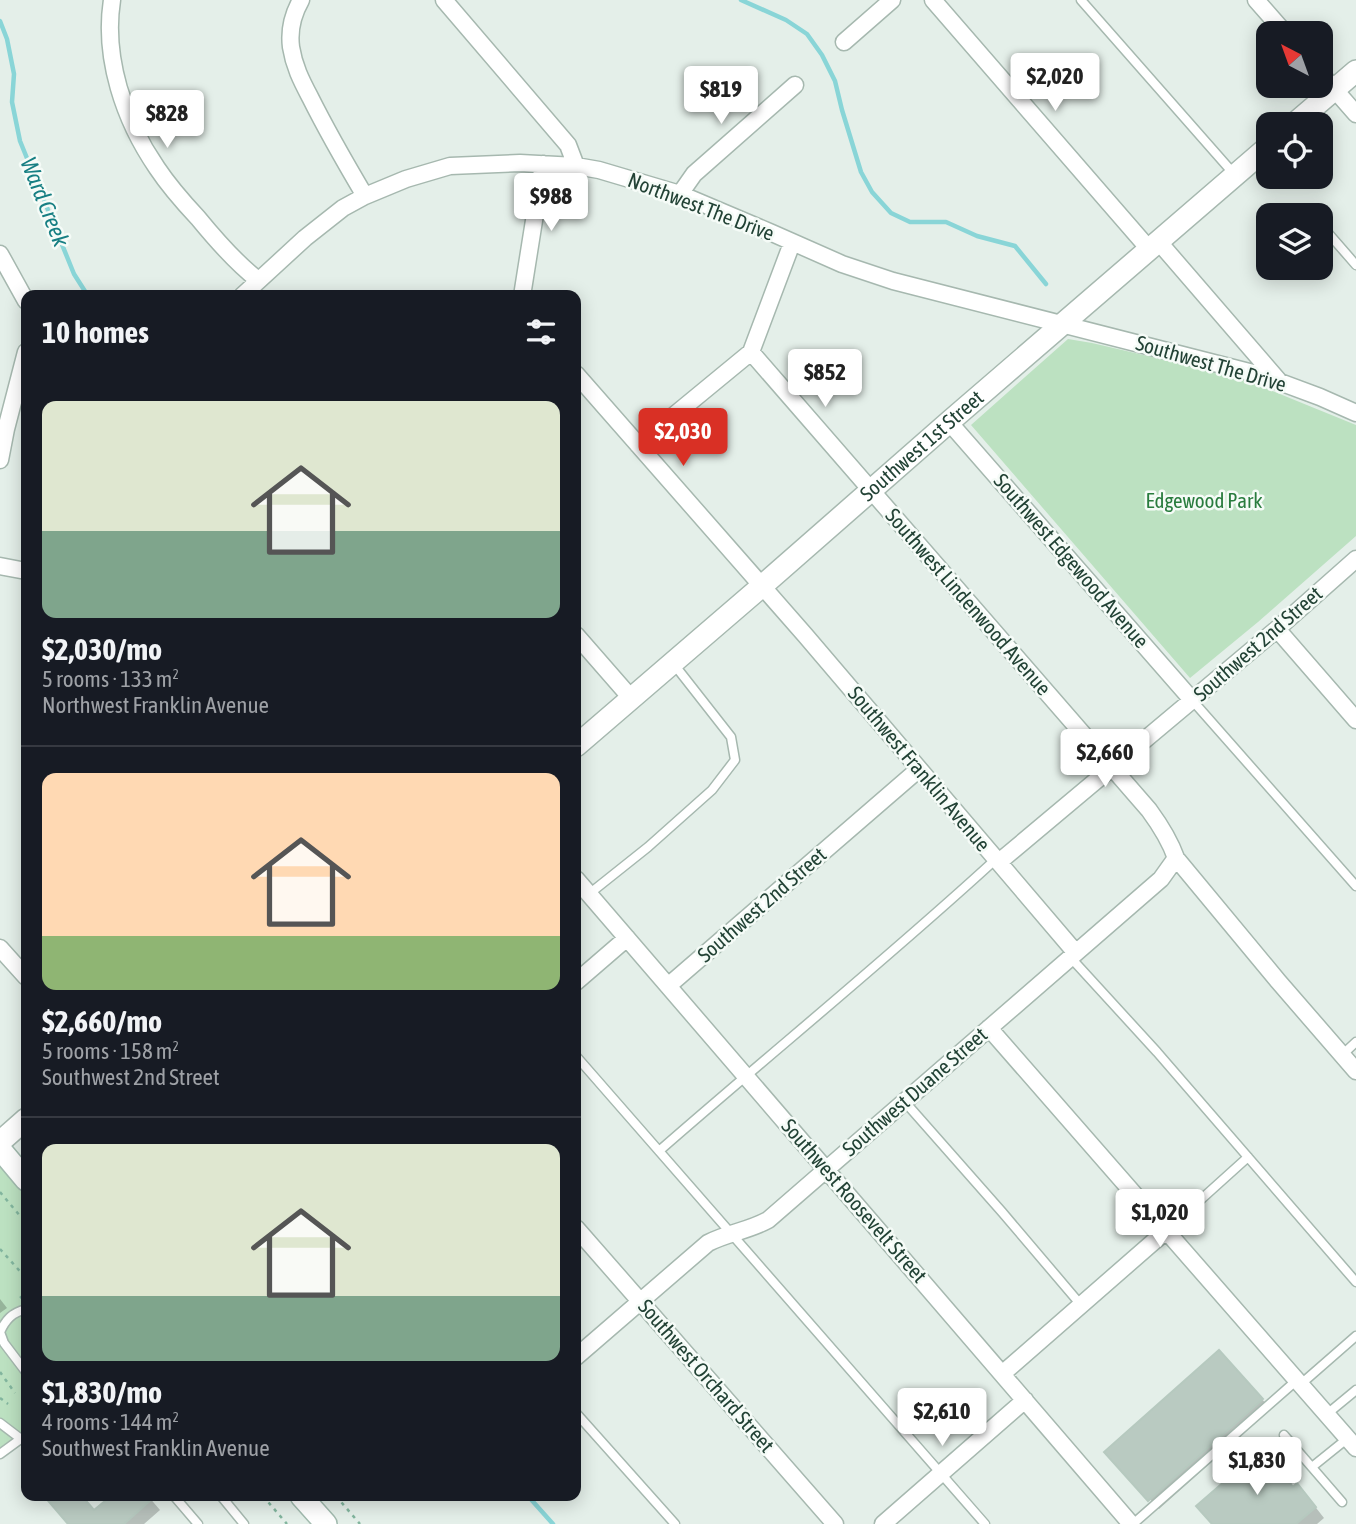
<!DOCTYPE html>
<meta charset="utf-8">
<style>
:root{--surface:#171b24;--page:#242831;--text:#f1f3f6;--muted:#9ea1a6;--line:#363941;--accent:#d93025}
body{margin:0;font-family:"Asap Condensed",sans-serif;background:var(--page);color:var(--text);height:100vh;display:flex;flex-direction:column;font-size:26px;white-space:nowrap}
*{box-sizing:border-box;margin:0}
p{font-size:23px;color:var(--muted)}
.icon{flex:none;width:38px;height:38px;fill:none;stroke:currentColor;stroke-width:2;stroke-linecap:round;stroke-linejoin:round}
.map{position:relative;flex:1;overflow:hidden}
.panel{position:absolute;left:21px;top:290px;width:560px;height:1211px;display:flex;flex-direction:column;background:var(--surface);border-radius:14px;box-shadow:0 4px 18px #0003}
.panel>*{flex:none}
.needle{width:46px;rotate:319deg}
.controls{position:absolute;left:1256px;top:21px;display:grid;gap:14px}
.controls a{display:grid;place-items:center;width:77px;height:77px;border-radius:14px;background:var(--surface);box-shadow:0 4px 18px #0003;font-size:35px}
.price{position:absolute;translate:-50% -60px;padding:0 16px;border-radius:7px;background:#fff;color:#222;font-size:23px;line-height:46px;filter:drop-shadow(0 2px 4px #0008)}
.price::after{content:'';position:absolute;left:50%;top:42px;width:21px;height:16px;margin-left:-10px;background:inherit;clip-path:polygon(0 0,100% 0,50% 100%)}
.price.selected{background:var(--accent);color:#fff}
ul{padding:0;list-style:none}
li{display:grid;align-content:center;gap:14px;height:371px;padding:0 21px}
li+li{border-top:2px solid var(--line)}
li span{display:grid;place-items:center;height:217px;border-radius:14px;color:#555}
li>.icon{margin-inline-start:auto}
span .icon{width:126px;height:126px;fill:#fffc;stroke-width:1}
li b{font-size:30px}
h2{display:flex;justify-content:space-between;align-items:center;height:84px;padding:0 21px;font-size:30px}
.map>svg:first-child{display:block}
</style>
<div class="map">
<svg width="1356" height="1524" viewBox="0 0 1356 1524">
<rect width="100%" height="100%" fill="#e4efe9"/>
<path fill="#bce1c1" d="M1068,339L1092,343L1238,377L1356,425V536L1258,622L1190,678L971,425Z
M0,1152L26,1182V1435L0,1454Z"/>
<path fill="#0003" d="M0,1299L7,1308L0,1313Z
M1228,1362L1271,1409L1159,1509L1107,1452Z
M1281,1468L1294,1481L1290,1485L1294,1489L1306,1495L1324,1518L1317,1524H1214Z
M148,1496L160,1510L144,1524H70L95,1512Z"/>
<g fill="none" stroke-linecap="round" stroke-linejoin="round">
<path stroke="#89d5d7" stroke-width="4.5" d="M741,0L786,20L807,34L822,55L835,81L842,110L861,172L872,192L891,213L910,222H946L977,236L1015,246L1046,284
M0,21L7,39L14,74L12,102L20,141L74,274L88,296
M528,1496L553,1524"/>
</g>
<path fill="#b9cac1" stroke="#b6c9bf" stroke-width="2" d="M1219,1350L1263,1399L1148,1501L1104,1452Z
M1263,1448L1279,1467L1281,1466L1286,1471L1282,1474L1293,1487L1297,1483L1316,1507L1296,1524H1212L1196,1506Z
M44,1496H82L94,1510L111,1496H149L152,1499L124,1524H68Z"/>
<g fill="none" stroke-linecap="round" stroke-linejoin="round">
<g stroke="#a6b8af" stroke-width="11">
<path id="service" d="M1081,0L1234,174
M1322,226L1356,265
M1192,700L1356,886
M589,894L648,847L712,790L735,760L731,737L673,663
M1071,958L1157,1052L1356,1282
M1342,1055L1356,1042
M576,1056L985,1524
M905,1102L1002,1212L1081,1305
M659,1151C771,1053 886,960 996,859
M1167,1230L1248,1157
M26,1309C12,1313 6,1319 0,1332L4,1343L26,1372
M1301,1384L1356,1336
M576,1413L675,1524
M1327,1414L1356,1390
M0,1423L21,1439
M1284,1435L1342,1502
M0,1454L26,1435
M1312,1467L1348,1438
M174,1496L198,1524
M221,1496L244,1524
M1133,1524L1297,1380"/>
</g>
<g stroke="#a6b8af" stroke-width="19">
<path id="minor" d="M112,0C103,58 124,120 157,168C169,186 183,202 198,218C216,240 235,262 258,280
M301,0C293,14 289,31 291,47C294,66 301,80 310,97C327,131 346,164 365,196
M444,0L568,145L576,166
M933,0L1149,249
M1256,0L1285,33
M844,42L892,0
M1321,74L1356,114
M680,194L694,174L795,85
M1158,241L1278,380
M0,254L26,301
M242,296L305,238L343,208L365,196L406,179L450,166L520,163L576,166L599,170L680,194L772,233L842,264L893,281L1261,375L1320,397L1356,413
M522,296L543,164
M751,352L1149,810C1160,825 1170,841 1176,858L1278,981L1356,1071
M576,374L805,635L1076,953
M949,422L1192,700
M638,445L751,352L792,243
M0,460L6,429L26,352
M0,566L26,571
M1277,629L1356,720
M576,635L631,698
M999,862L1277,629L1356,559
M576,879L1131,1524
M0,948L26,977
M576,982L627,938
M668,986L919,769
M989,1028L1356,1448
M576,1228L835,1524
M576,1357L708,1243C727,1233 748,1231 768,1220L1161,879L1176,858
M1002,1374L1167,1230
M883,1524L1025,1400"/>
</g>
<g stroke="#a6b8af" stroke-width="24">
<g id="tertiary">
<path d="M1294,124L1356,71"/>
<path id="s1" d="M576,746L762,586L949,422L1269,146"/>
<path d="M0,1142L26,1119"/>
</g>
</g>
<g stroke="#a2bbaf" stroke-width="24">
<path id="secondary" d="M0,1149L26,1180
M301,1496L326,1524"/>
</g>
<path stroke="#82b59e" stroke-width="2.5" stroke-dasharray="3.5 5" stroke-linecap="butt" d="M0,1192L26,1223
M0,1249L26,1278
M20,1298L26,1293
M0,1372L15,1393
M0,1398L8,1404
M159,1496L164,1502
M263,1496L287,1524
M336,1496L360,1524"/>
<use href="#service" stroke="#fff" stroke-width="8"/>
<use href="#minor" stroke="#fff" stroke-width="16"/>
<use href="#tertiary" stroke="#fff" stroke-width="21"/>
<use href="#secondary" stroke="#fff" stroke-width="21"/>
</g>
<g text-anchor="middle" stroke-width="5" stroke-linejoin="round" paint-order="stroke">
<g font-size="21" fill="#224235" stroke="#f5fbf7">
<text transform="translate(701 207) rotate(21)" y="7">Northwest The Drive</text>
<text transform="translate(1211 364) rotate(16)" y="7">Southwest The Drive</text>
<text dy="7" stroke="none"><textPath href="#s1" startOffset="458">Southwest 1st Street</textPath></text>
<text transform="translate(1071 561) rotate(49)" y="7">Southwest Edgewood Avenue</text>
<text transform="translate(968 602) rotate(49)" y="7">Southwest Lindenwood Avenue</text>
<text transform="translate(1258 644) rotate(-41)" y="7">Southwest 2nd Street</text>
<text transform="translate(919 769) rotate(50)" y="7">Southwest Franklin Avenue</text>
<text transform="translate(762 905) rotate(-41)" y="7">Southwest 2nd Street</text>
<text transform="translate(915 1092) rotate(-41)" y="7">Southwest Duane Street</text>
<text transform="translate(854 1201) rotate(49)" y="7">Southwest Roosevelt Street</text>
<text transform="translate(706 1376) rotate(49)" y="7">Southwest Orchard Street</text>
</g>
<g font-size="21" fill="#297c3e" stroke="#f5fbf7">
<text x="1204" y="508">Edgewood Park</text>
</g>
<g font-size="23" font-style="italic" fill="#177f83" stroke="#f5fbf7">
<text transform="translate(45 202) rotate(68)" y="8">Ward Creek</text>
</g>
</g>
</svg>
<div class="controls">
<a><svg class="needle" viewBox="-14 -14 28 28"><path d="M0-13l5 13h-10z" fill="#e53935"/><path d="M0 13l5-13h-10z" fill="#9ea1a6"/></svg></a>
<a><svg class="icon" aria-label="locate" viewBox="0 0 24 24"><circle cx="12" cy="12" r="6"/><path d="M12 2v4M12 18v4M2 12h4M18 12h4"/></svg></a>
<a><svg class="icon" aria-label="layers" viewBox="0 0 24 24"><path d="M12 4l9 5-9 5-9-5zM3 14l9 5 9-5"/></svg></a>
</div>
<b class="price" style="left:1055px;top:113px">$2,020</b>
<b class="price" style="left:721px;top:126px">$819</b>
<b class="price" style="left:167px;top:150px">$828</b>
<b class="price" style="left:551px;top:233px">$988</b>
<b class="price" style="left:825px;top:409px">$852</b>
<b class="price selected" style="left:683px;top:468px">$2,030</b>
<b class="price" style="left:1105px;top:789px">$2,660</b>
<b class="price" style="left:1160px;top:1249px">$1,020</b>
<b class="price" style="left:942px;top:1448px">$2,610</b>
<b class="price" style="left:1257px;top:1497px">$1,830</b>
<section class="panel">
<h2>10 homes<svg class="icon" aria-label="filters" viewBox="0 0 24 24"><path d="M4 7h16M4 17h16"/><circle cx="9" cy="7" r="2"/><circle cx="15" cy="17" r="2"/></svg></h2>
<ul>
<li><span style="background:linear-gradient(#dfe7d0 60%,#7fa58c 0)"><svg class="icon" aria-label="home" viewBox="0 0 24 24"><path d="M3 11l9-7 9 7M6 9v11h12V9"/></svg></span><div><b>$2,030/mo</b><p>5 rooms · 133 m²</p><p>Northwest Franklin Avenue</p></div></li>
<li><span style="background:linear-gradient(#ffd9b3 75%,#8fb573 0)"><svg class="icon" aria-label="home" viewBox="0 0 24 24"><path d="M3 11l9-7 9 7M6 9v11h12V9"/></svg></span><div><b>$2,660/mo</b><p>5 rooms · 158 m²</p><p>Southwest 2nd Street</p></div></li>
<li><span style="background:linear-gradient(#dfe7d0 70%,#7fa58c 0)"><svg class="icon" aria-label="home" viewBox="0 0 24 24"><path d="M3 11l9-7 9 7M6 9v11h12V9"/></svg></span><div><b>$1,830/mo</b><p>4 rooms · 144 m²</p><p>Southwest Franklin Avenue</p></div></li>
</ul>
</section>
</div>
